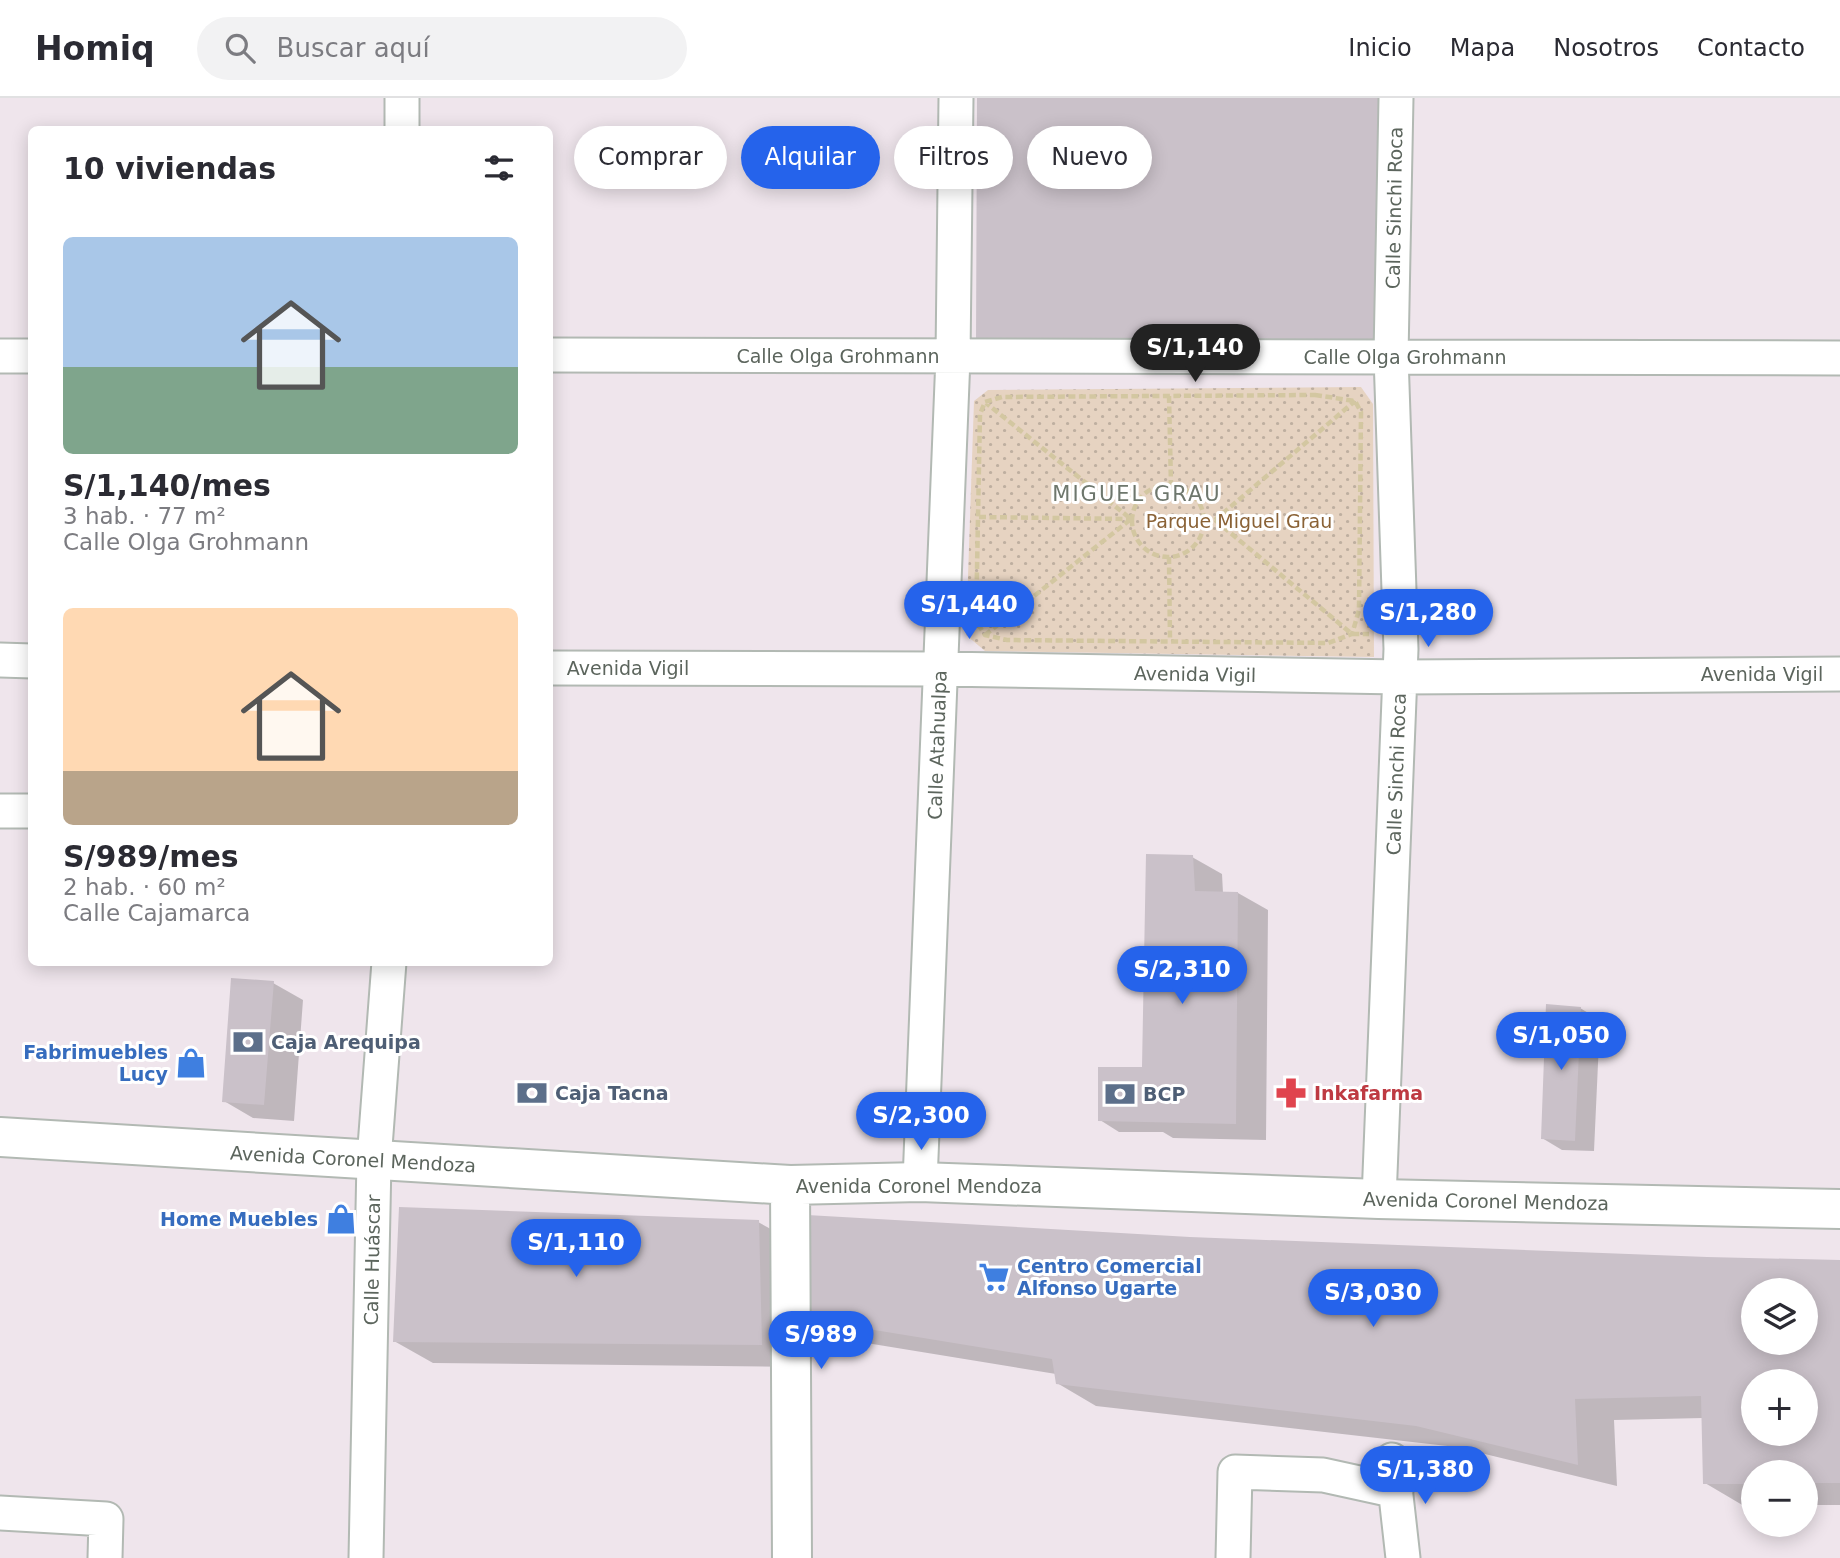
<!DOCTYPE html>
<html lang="es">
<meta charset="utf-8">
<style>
:root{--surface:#fff;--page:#f2f2f3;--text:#2b2b33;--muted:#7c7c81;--line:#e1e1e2;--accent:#2563eb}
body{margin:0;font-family:"DejaVu Sans",sans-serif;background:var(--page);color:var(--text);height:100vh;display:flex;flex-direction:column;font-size:26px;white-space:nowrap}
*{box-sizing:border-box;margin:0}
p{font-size:23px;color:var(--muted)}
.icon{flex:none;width:38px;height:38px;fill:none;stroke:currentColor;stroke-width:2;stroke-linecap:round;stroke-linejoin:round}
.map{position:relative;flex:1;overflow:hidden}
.details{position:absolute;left:28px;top:28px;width:525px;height:840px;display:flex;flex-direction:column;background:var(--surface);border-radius:10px;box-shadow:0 4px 18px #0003}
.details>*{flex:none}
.hud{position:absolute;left:574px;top:28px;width:665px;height:63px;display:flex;gap:14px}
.buttons{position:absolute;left:1741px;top:1180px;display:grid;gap:14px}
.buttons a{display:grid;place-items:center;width:77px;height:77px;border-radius:50%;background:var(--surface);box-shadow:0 4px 18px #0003;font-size:35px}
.price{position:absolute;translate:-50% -60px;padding:0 16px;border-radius:24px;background:var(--accent);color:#fff;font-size:23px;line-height:46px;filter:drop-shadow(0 2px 4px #0008)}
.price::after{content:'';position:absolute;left:50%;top:42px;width:21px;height:16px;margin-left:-10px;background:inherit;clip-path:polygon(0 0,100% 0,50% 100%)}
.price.active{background:#222;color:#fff}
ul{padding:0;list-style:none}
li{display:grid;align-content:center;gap:14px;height:371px;padding:0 35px}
li span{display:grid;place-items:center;height:217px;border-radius:10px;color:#555}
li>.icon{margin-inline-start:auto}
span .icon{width:126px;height:126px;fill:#fffc;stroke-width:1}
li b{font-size:30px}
h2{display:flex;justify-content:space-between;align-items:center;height:84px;padding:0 35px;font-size:30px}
.chip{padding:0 24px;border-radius:32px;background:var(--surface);box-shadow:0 4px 18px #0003;font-size:24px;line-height:63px}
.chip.active{background:var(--accent);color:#fff}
header{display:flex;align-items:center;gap:42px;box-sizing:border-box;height:98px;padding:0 35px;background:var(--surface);border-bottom:2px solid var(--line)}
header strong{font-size:33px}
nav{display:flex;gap:38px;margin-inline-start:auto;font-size:24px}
.search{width:490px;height:63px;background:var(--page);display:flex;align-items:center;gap:18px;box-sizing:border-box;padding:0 24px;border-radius:38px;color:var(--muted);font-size:26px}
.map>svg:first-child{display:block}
</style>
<header>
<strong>Homiq</strong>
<div class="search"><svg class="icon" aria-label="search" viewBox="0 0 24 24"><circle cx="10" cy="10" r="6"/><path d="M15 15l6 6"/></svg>Buscar aquí</div>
<nav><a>Inicio</a><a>Mapa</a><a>Nosotros</a><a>Contacto</a></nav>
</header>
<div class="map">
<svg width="1840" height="1460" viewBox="0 0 1840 1460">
<defs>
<pattern id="park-dots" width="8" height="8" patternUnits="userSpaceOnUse" patternTransform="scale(1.75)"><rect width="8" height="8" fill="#e6d3c1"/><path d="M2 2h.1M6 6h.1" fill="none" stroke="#beafa0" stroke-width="1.8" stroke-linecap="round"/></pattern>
</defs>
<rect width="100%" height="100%" fill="#efe5ec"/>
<path fill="url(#park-dots)" d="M1361,289L1373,306L1374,559L985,553L966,537L974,303L988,292Z"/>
<path fill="#0003" fill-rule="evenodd" d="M1192,759L1222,776L1223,795H1238L1268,812L1266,1042L1173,1040L1163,1034H1119L1100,1022L1144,973Z
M273,885L303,902L294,1023L253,1020L224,1003Z
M1580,910L1600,922L1594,1053L1562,1052L1542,1040Z
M758,1124L798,1146L801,1269L433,1265L394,1243Z
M1189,1140L1707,1161L1840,1163V1407H1806V1374H1754V1408H1744L1705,1385L1703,1320L1614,1322L1617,1388L1456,1349L1096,1308L1057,1285L1056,1276L842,1241L803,1219ZM1754,1192H1806V1244H1754ZM1754,1283H1806V1335H1754Z"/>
<path fill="#cac1c9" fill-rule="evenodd" d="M977,0H1381L1375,242L976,244Z
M1146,756L1193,757L1195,793L1238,794L1236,1026L1098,1023V969H1142Z
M231,880L274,883L264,1007L222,1004Z
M1546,906L1581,909L1575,1043L1541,1041Z
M399,1109L759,1122L762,1247L393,1244Z
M807,1117L1190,1139L1707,1159L1840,1162V1385H1806V1374H1754V1386H1703L1701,1298L1575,1301L1578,1367L1416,1328L1056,1286L1052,1261L801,1220ZM1754,1192H1806V1244H1754ZM1754,1283H1806V1335H1754Z"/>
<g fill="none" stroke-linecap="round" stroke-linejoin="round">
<g stroke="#b2b9b3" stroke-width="37">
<path id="minor" d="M402,32V0
M550,257L1840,260
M0,258H32
M0,562L32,563
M550,570L940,571L1400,579L1840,576
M0,713H32
M920,1084L953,259L956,0
M1379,1101L1401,551L1391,258L1396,0
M1392,1362L1403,1460
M0,1415L106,1421L105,1460
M366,1460L374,1062L389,864
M1233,1460L1235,1374L1323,1377L1396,1393"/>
</g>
<g stroke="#b2b9b3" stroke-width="42">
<path id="tertiary" d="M0,1039L790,1087L920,1084L1379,1101L1840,1111
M790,1087L792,1460"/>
</g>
<path stroke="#d3c7a1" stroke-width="4.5" stroke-dasharray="7 3.5" stroke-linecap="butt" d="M1315,297L1355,303L1361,314L1359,512L1352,536L1328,545L1007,542L985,537L976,523L980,316L985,304L1002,299Z
M1169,298L1171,387
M1132 423a36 36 0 1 1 72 0a36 36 0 1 1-72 0Z
M979,419L1131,421
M1215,422L1352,536H1369
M1204,423L1215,422L1355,303
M1169,459L1170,542
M985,537L1131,421L986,305"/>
<use href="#minor" stroke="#fff" stroke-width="33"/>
<use href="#tertiary" stroke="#fff" stroke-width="38"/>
</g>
<defs>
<g id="bank-bare" transform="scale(2.415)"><path d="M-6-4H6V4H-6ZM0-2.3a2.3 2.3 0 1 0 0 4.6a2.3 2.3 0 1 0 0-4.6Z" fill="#5c6f8a" stroke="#fff" stroke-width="2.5" paint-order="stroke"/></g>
<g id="shop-bare" transform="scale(2.415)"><path d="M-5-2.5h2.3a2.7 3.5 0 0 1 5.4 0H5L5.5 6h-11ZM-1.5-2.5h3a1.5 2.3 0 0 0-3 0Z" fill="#3f7fe0" stroke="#fff" stroke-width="2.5" paint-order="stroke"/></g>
<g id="pharmacy-bare" transform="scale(2.415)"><path d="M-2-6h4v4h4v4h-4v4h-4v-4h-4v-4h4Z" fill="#e0444e" stroke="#fff" stroke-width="2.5" paint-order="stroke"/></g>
<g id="supermarket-bare" transform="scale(2.415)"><path d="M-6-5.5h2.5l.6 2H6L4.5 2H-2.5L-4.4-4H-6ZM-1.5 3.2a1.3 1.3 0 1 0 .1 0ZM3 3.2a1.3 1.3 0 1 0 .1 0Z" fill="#3f7fe0" stroke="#fff" stroke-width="2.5" paint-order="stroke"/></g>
</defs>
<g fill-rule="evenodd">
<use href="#bank-bare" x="248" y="944"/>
<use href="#shop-bare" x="191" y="965"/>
<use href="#bank-bare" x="532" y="995"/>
<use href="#pharmacy-bare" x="1291" y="995"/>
<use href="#bank-bare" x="1120" y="996"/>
<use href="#shop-bare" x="341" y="1121"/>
<use href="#supermarket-bare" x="994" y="1179"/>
</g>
<g text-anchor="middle" stroke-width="6" stroke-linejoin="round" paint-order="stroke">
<g font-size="19" fill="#5c655d" stroke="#fff">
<text transform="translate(1394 110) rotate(-89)" y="7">Calle Sinchi Roca</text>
<text x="838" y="265">Calle Olga Grohmann</text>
<text x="1405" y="266">Calle Olga Grohmann</text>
<text x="628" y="577">Avenida Vigil</text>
<text transform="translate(1195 576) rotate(1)" y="7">Avenida Vigil</text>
<text x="1762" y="583">Avenida Vigil</text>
<text transform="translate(937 647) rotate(-88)" y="7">Calle Atahualpa</text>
<text transform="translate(1396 676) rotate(-88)" y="7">Calle Sinchi Roca</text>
<text transform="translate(353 1061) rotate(3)" y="7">Avenida Coronel Mendoza</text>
<text x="919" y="1095">Avenida Coronel Mendoza</text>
<text transform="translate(1486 1103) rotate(1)" y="7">Avenida Coronel Mendoza</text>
<text transform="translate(372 1162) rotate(-89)" y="7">Calle Huáscar</text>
</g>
<g font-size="19" fill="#8a6236" stroke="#fff">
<text x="1239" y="430">Parque Miguel Grau</text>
</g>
<g font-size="19" font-weight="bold" fill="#4e5e75" stroke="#fff" text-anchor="start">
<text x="271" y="951">Caja Arequipa</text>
<text x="555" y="1002">Caja Tacna</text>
<text x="1143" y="1003">BCP</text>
</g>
<g font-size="19" font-weight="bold" fill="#366cbe" stroke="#fff" text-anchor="end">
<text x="168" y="961">Fabrimuebles<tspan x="168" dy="22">Lucy</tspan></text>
<text x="318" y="1128">Home Muebles</text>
<text x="1017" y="1175" text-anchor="start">Centro Comercial<tspan x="1017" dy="22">Alfonso Ugarte</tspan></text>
</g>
<g font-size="19" font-weight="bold" fill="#be3a42" stroke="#fff" text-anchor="start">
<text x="1314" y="1002">Inkafarma</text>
</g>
<g font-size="21" letter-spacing="2" fill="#6e776d" stroke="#fff">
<text x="1137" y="403">MIGUEL GRAU</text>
</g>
</g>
</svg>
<div class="buttons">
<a><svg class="icon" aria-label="layers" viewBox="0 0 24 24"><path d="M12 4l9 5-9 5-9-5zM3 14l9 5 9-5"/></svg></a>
<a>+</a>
<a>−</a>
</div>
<b class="price active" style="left:1195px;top:286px">S/1,140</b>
<b class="price" style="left:969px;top:543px">S/1,440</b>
<b class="price" style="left:1428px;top:551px">S/1,280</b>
<b class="price" style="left:1182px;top:908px">S/2,310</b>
<b class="price" style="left:1561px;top:974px">S/1,050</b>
<b class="price" style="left:921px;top:1054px">S/2,300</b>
<b class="price" style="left:576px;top:1181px">S/1,110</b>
<b class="price" style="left:1373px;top:1231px">S/3,030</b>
<b class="price" style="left:821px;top:1273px">S/989</b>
<b class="price" style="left:1425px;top:1408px">S/1,380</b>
<div class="hud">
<a class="chip">Comprar</a>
<a class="chip active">Alquilar</a>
<a class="chip">Filtros</a>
<a class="chip">Nuevo</a>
</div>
<section class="details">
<h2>10 viviendas<svg class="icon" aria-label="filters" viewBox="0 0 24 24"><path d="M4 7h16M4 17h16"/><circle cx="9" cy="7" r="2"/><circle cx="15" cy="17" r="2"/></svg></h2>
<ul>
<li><span style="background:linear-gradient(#a9c7e8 60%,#7fa58c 0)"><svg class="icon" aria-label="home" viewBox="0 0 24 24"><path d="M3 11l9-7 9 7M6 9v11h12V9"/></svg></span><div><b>S/1,140/mes</b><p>3 hab. · 77 m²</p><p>Calle Olga Grohmann</p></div></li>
<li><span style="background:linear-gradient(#ffd9b3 75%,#b9a48a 0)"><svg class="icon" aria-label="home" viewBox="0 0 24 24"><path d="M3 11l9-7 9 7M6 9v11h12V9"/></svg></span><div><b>S/989/mes</b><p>2 hab. · 60 m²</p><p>Calle Cajamarca</p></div></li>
</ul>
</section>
</div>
